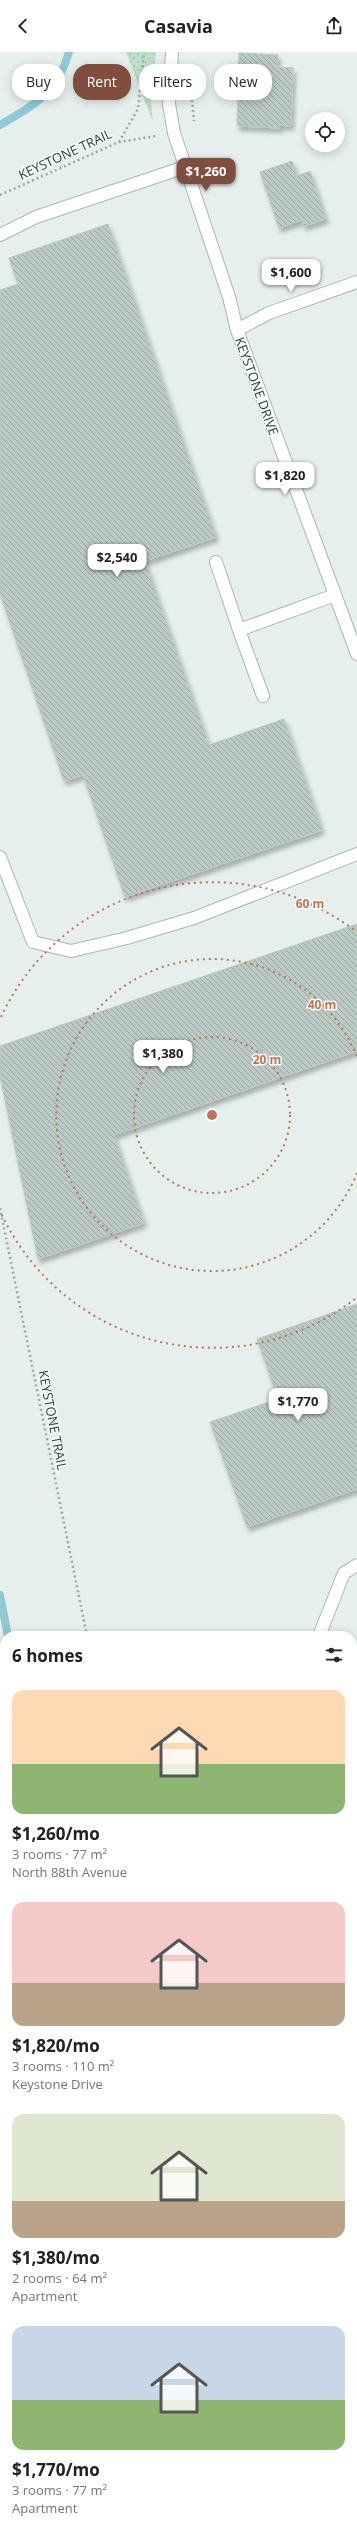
<!DOCTYPE html>
<meta charset="utf-8">
<style>
:root{--surface:#fff;--page:#f2f2f2;--text:#202124;--muted:#757577;--accent:#7f4e3f}
body{margin:0;font-family:"Open Sans",sans-serif;background:var(--page);color:var(--text);height:100vh;display:flex;flex-direction:column;font-size:15px;white-space:nowrap}
*{box-sizing:border-box;margin:0}
p{font-size:13px;color:var(--muted)}
.icon{flex:none;width:22px;height:22px;fill:none;stroke:currentColor;stroke-width:2;stroke-linecap:round;stroke-linejoin:round}
.map{position:relative;flex:1;overflow:hidden}
.details{position:absolute;left:0px;top:1579px;width:357px;height:904px;display:flex;flex-direction:column;background:var(--surface);border-radius:16px 16px 0 0;box-shadow:0 2px 10px #0003}
.details>*{flex:none}
.top-card{position:absolute;left:12px;top:12px;width:333px;height:36px;display:flex;gap:8px}
.buttons{position:absolute;left:305px;top:60px;display:grid;gap:8px}
.buttons a{display:grid;place-items:center;width:40px;height:40px;border-radius:50%;background:var(--surface);box-shadow:0 2px 10px #0003;font-size:20px}
.price{position:absolute;translate:-50% -34px;padding:0 9px;border-radius:8px;background:#fff;color:#222;font-size:13px;line-height:26px;filter:drop-shadow(0 1px 2px #0008)}
.price::after{content:'';position:absolute;left:50%;top:24px;width:12px;height:9px;margin-left:-6px;background:inherit;clip-path:polygon(0 0,100% 0,50% 100%)}
.price.selected{background:var(--accent);color:#fff}
ul{padding:0;list-style:none}
li{display:grid;align-content:center;gap:8px;height:212px;padding:0 12px}
li span{display:grid;place-items:center;height:124px;border-radius:12px;color:#555}
li>.icon{margin-inline-start:auto}
span .icon{width:72px;height:72px;fill:#fffc;stroke-width:1}
li b{font-size:17px}
h2{display:flex;justify-content:space-between;align-items:center;height:48px;padding:0 12px;font-size:17px}
.pill{padding:0 14px;border-radius:16px;background:var(--surface);box-shadow:0 2px 10px #0003;font-size:14px;line-height:36px}
.pill.selected{background:var(--accent);color:#fff}
header{display:flex;justify-content:space-between;align-items:center;height:52px;padding:0 12px;background:var(--surface);font-size:18px;font-weight:700}
.map>svg:first-child{display:block}
</style>
<header><svg class="icon" aria-label="back" viewBox="0 0 24 24"><path d="M15 5l-7 7 7 7"/></svg>Casavia<svg class="icon" aria-label="share" viewBox="0 0 24 24"><path d="M12 15V3M7 8l5-5 5 5M5 13v7h14v-7"/></svg></header>
<div class="map">
<svg width="357" height="2483" viewBox="0 0 357 2483">
<defs>
<pattern id="grass-dots" width="8" height="8" patternUnits="userSpaceOnUse"><rect width="8" height="8" fill="#bfe0c8"/><path d="M2 2h.1M6 6h.1" fill="none" stroke="#a4c1ad" stroke-width="1.8" stroke-linecap="round"/></pattern>
<pattern id="building-back-hatch" width="6" height="6" patternUnits="userSpaceOnUse"><rect width="6" height="6" fill="#bbcac4"/><path d="M-1 5l2 2M0 0l6 6M5-1l2 2" fill="none" stroke="#98a6a0"/></pattern>
<filter id="shadow"><feDropShadow dx="2.5" dy="4.5" stdDeviation="2" flood-color="#0004"/></filter>
</defs>
<rect width="100%" height="100%" fill="#e6efeb"/>
<path fill="#d4dfda" d="M0,1876L5,1900V2478H127L128,2483H0Z"/>
<path fill="url(#grass-dots)" d="M126,0H156L151,49L153,70Z"/>
<g fill="none" stroke-linecap="round" stroke-linejoin="round">
<path stroke="#8ec9d4" stroke-width="8" d="M0,73C34,53 58,41 69,0
M0,1543L8,1584
M193,2478L194,2483"/>
</g>
<path fill="url(#building-back-hatch)" stroke="#b8c9c2" filter="url(#shadow)" d="M239,1L278,3L277,15L293,16L291,74L279,73L280,76L237,74Z
M292,109L297,124L310,119L326,167L304,174L302,168L279,176L260,120Z
M108,172L216,485L145,509L209,693L284,667L322,778L125,845L83,723L64,729L0,542V238L18,232L9,206Z
M357,872V999L114,1083L144,1171L38,1207L0,1024V994Z
M357,1252V1437L247,1475L210,1370L278,1347L257,1287Z"/>
<g fill="none" stroke-linecap="round" stroke-linejoin="round">
<g stroke="#a8b8b2" stroke-width="14">
<path id="lane" d="M0,183L36,165L185,115
M216,510L239,578
M263,644L239,578L335,543
M0,805L33,890L71,899L127,886L194,866L357,802
M319,1584L344,1521L357,1513
M352,1744L357,1758
M352,2007L357,2006
M352,2386H357"/>
</g>
<g stroke="#a8b8b2" stroke-width="14">
<path id="street" d="M172,0L169,52L174,81L229,245L237,278L357,602
M237,278L269,261L357,230"/>
</g>
<path stroke="#86b3a5" stroke-width="2.5" stroke-dasharray="2 3" stroke-linecap="butt" d="M191,38L194,69
M119,90L138,57L144,0
M0,143L119,90L156,84
M0,1156L87,1584
M268,2478L269,2483"/>
<use href="#lane" stroke="#fff" stroke-width="12"/>
<use href="#street" stroke="#fff" stroke-width="12"/>
</g>
<g fill="none" stroke="#c07456" stroke-width="2" stroke-dasharray="2 4">
<circle cx="212" cy="1063" r="78"/>
<path d="M357 1121A156 156 0 1 1 357 1005"/>
<path d="M355 1247A233 233 0 0 1 1 1161M1 965A233 233 0 0 1 355 879"/>
</g>
<g text-anchor="middle" stroke-width="3" stroke-linejoin="round" paint-order="stroke">
<g font-size="13" fill="#24423a" stroke="#f7fbf9">
<text transform="translate(65 102) rotate(-25)" y="5">KEYSTONE TRAIL</text>
<text transform="translate(257 334) rotate(70)" y="5">KEYSTONE DRIVE</text>
<text transform="translate(53 1368) rotate(79)" y="5">KEYSTONE TRAIL</text>
</g>
</g>
<circle cx="212" cy="1063" r="6" fill="#c07456" stroke="#f7fbf9" stroke-width="2"/>
<g font-size="12" text-anchor="middle" font-weight="bold" fill="#c07456" stroke="#f7fbf9" stroke-width="3" stroke-linejoin="round" paint-order="stroke">
<text x="310" y="856">60 m</text>
<text x="322" y="957">40 m</text>
<text x="267" y="1012">20 m</text>
</g>
</svg>
<div class="buttons">
<a><svg class="icon" aria-label="locate" viewBox="0 0 24 24"><circle cx="12" cy="12" r="6"/><path d="M12 2v4M12 18v4M2 12h4M18 12h4"/></svg></a>
</div>
<b class="price selected" style="left:206px;top:140px">$1,260</b>
<b class="price" style="left:291px;top:241px">$1,600</b>
<b class="price" style="left:285px;top:444px">$1,820</b>
<b class="price" style="left:117px;top:526px">$2,540</b>
<b class="price" style="left:163px;top:1022px">$1,380</b>
<b class="price" style="left:298px;top:1370px">$1,770</b>
<div class="top-card">
<a class="pill">Buy</a>
<a class="pill selected">Rent</a>
<a class="pill">Filters</a>
<a class="pill">New</a>
</div>
<section class="details">
<h2>6 homes<svg class="icon" aria-label="filters" viewBox="0 0 24 24"><path d="M4 7h16M4 17h16"/><circle cx="9" cy="7" r="2"/><circle cx="15" cy="17" r="2"/></svg></h2>
<ul>
<li><span style="background:linear-gradient(#ffd9b3 60%,#8fb573 0)"><svg class="icon" aria-label="home" viewBox="0 0 24 24"><path d="M3 11l9-7 9 7M6 9v11h12V9"/></svg></span><div><b>$1,260/mo</b><p>3 rooms · 77 m²</p><p>North 88th Avenue</p></div></li>
<li><span style="background:linear-gradient(#f6c9c9 65%,#b9a48a 0)"><svg class="icon" aria-label="home" viewBox="0 0 24 24"><path d="M3 11l9-7 9 7M6 9v11h12V9"/></svg></span><div><b>$1,820/mo</b><p>3 rooms · 110 m²</p><p>Keystone Drive</p></div></li>
<li><span style="background:linear-gradient(#dfe7d0 70%,#b9a48a 0)"><svg class="icon" aria-label="home" viewBox="0 0 24 24"><path d="M3 11l9-7 9 7M6 9v11h12V9"/></svg></span><div><b>$1,380/mo</b><p>2 rooms · 64 m²</p><p>Apartment</p></div></li>
<li><span style="background:linear-gradient(#c9d6e8 60%,#8fb573 0)"><svg class="icon" aria-label="home" viewBox="0 0 24 24"><path d="M3 11l9-7 9 7M6 9v11h12V9"/></svg></span><div><b>$1,770/mo</b><p>3 rooms · 77 m²</p><p>Apartment</p></div></li>
</ul>
</section>
</div>
